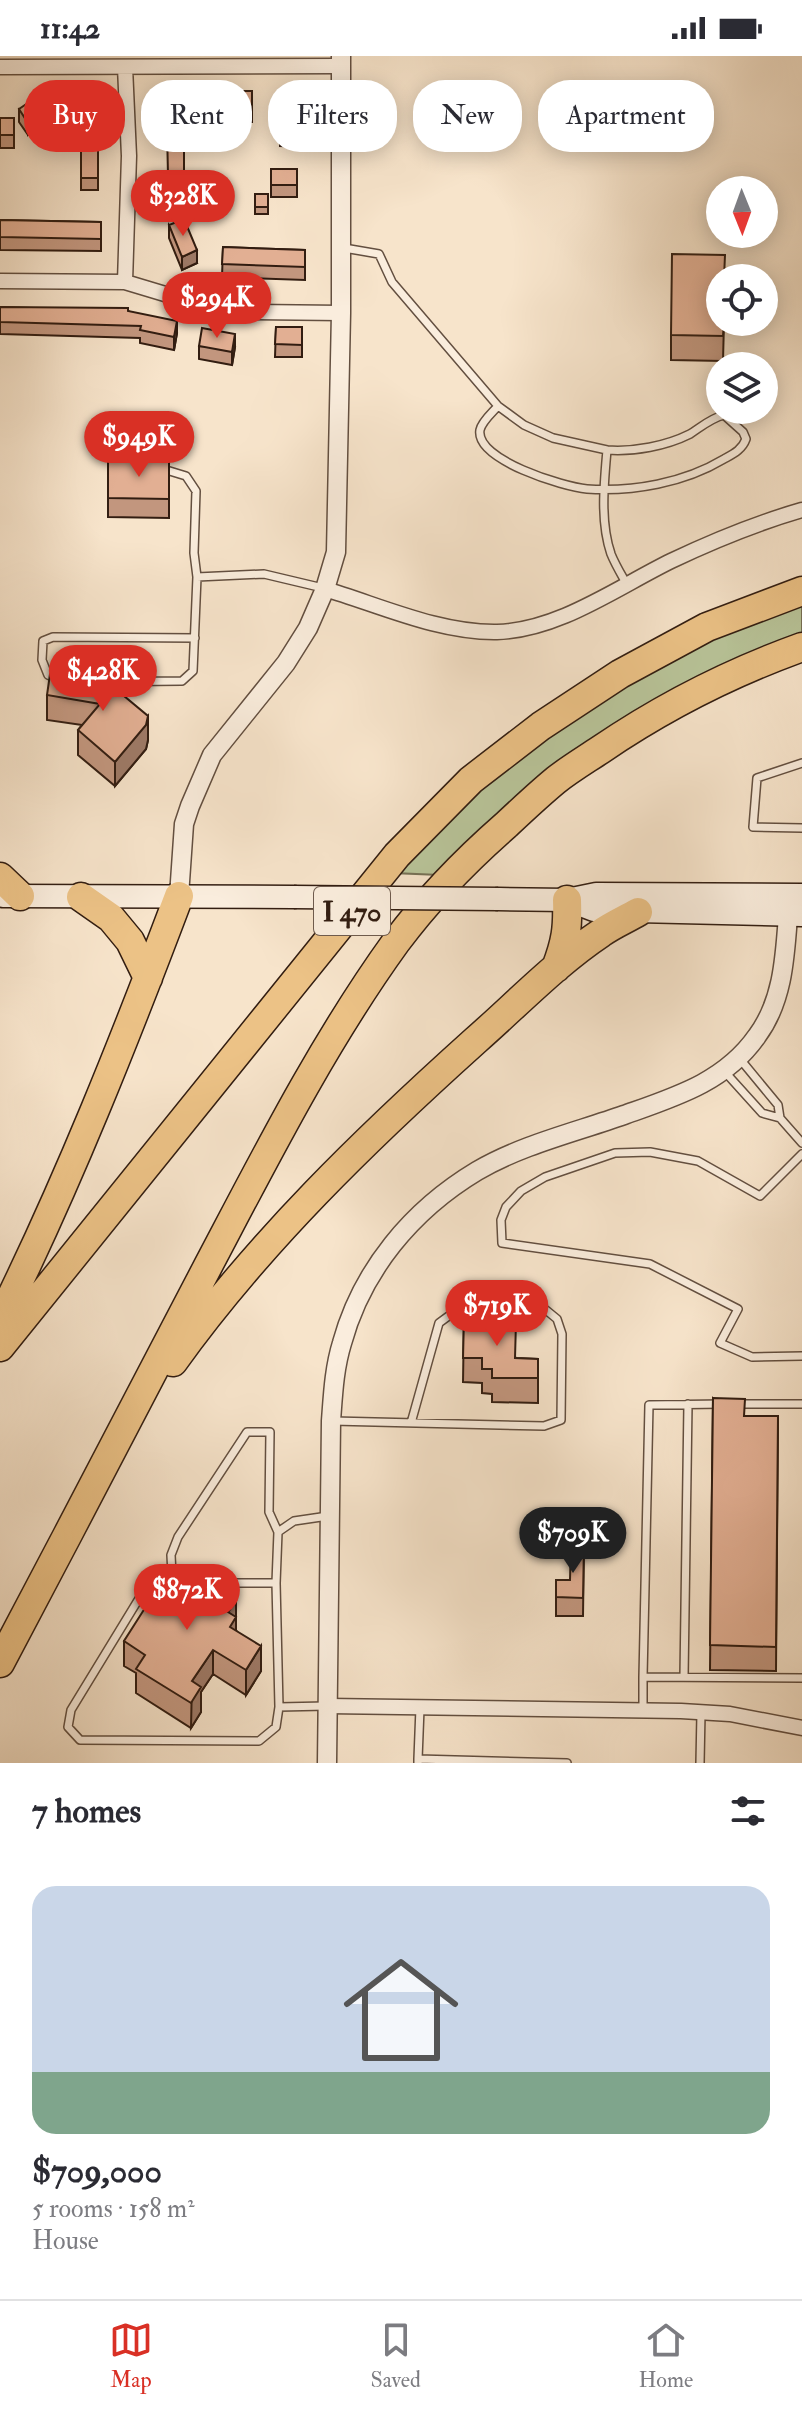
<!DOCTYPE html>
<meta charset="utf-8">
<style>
:root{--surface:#fff;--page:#f7f7f7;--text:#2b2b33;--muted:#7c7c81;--line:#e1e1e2;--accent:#d93025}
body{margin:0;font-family:"IM FELL Double Pica",serif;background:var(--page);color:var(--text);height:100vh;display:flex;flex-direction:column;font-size:30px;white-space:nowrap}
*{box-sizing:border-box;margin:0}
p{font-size:26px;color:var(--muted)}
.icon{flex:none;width:44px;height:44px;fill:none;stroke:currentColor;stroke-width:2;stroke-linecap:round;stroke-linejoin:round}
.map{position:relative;height:1707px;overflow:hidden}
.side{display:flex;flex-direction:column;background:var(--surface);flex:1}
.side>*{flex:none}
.hud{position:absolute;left:24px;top:24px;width:754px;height:72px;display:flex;gap:16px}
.needle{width:52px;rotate:179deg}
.controls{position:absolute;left:706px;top:120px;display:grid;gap:16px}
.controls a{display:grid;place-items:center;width:72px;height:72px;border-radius:50%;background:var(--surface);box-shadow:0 4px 20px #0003;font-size:40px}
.price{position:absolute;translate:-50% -68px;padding:0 18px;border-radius:28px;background:var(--accent);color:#fff;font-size:26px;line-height:52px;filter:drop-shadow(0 2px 4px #0008)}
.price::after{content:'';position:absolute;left:50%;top:48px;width:24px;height:18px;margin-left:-12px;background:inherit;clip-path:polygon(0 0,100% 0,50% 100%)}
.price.on{background:#222;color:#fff}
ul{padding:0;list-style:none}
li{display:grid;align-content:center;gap:16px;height:424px;padding:0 32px}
li span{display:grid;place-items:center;height:248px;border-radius:24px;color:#555}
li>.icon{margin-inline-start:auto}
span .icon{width:144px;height:144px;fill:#fffc;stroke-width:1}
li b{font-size:34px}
h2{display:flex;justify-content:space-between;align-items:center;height:96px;padding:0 32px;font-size:34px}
.tag{padding:0 28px;border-radius:32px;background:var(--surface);box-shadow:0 4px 20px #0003;font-size:28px;line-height:72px}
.tag.on{background:var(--accent);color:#fff}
.status{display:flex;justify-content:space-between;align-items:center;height:56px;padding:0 40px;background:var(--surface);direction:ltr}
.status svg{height:22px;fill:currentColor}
.tab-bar{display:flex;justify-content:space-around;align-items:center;height:112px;border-top:2px solid var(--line);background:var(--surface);font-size:22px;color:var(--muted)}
.tab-bar a{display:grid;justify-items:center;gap:4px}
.tab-bar .on{color:var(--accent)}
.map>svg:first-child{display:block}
</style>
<div class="status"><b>11:42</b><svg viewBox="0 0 49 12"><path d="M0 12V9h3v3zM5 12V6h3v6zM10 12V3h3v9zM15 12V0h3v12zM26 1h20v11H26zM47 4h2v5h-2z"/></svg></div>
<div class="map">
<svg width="802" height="1707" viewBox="0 0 802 1707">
<rect width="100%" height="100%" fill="#f7e4cb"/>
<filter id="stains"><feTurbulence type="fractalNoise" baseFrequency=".0025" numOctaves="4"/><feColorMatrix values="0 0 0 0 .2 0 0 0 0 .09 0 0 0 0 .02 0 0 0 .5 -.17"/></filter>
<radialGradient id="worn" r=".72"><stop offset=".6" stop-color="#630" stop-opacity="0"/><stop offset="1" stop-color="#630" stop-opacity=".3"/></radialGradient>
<path fill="#b9c59a" stroke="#767156" stroke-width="2" d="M802,544V581L698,623L440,819L393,817L496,717L672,598Z"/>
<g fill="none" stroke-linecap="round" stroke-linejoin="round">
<g stroke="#634f40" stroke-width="10">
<path id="service" d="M344,192L379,198L392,226L498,350
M607,394L553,382L524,369L498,350C492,357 482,365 480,374C475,404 564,431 587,433C633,436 684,427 724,403C733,398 742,394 746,383L743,376L724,359C711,362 701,371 690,378C666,390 634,396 607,394C604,428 600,466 611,498C615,508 621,518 626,527
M163,413L186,420L196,435L194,497L197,521L264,518L323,532
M57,623L48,619L42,604L43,585L53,581L195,582
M81,626L182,625L193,615L197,521
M802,707L757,722L753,771L802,772
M740,1003L778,1049L780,1062L802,1087
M725,1016L762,1057L780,1062
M802,1098L760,1140L698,1105L650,1096L615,1097L545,1121L521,1135L506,1151L501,1164L502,1187L650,1208L738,1253L720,1287L752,1301L802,1300
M739,1348H802
M333,1365L544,1370L561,1364L562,1278L557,1263L546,1254L454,1256L439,1267L411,1367
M278,1476L294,1465L328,1460
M172,1519L171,1499L178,1481L247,1376H270L269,1456L278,1476L276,1527
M200,1527H276L279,1651
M156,1529L143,1536L71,1654L68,1671L80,1684L259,1685L276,1671L279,1651L326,1650
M643,1621L649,1349L723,1348
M684,1621L688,1348
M643,1654V1621L802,1622
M418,1703L420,1652
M418,1707V1703L567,1707
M700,1707L701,1657"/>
</g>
<g stroke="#634f40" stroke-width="17">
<path id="minor" d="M0,11L341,10
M125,11L129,100L125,226
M0,225L125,226L205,250L248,256L341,257
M325,533C379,549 439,577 497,576C559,574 616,532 671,505C713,485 757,467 802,454
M328,1650L681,1655L730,1658L802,1672"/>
</g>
<g stroke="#634f40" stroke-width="21">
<path id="tertiary" d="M179,840L184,768L190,750L212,699L286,607L308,572L325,533L336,496L341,257V0
M327,1707L331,1365C333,1339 334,1313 342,1287C362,1214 412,1154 477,1115C521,1089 576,1076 624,1059C675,1041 725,1026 757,980C783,945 785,901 788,859"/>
</g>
<g stroke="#321d11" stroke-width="25">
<path id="secondary" d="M3,840L294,841
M498,843L567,844L596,838L802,839
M568,844L594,854L802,859"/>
</g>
<g stroke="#321d11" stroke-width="31">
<path id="motorway" d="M0,821L20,840
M81,841L111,862L130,885L148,922
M556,912C566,886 568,872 567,844
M0,1264C68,1127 125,983 179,840
M0,1291L397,799L471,724L541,670L620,618L707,571L802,535
M173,1306C259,1186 367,1082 476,984C517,948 556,907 601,877C612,869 626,863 638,856
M0,1607C70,1475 139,1342 208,1210C266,1100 323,987 396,886C428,843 466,804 506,769C522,754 539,738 556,724C570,713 585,704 600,694C663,651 730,617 802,591"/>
</g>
<use href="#service" stroke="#faeddd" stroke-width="7"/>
<use href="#minor" stroke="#faeddd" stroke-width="14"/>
<use href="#tertiary" stroke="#faeddd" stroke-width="18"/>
<use href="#secondary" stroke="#faeddd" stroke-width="22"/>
<use href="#motorway" stroke="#ecc286" stroke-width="28"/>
<g stroke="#321d11" stroke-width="25" stroke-linecap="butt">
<path id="secondary-bridge" d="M294,841L498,843"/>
</g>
<use href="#secondary-bridge" stroke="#faeddd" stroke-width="22"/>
</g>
<path fill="#c2967e" stroke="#321d11" stroke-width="2" d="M184,29V162H166V149Z
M65,32H96L95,63H65Z
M223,35H252V66H235V75H223Z
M280,51L298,64H303V91L280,90Z
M19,53L57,60L28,79L19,66Z
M0,62H14V92H0Z
M81,87H98V134H81Z
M271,113H297V141H271Z
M255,138H268V158H255Z
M0,164L101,166V195L0,194Z
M169,169L197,207L182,214L169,182Z
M223,191L305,194V224L222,221Z
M0,251L128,255L177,277L174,294L140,287V282L0,278Z
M724,266L723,305L671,304V279Z
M276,271H302V301H275Z
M199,290L235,291L232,309L199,303Z
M108,403H169V462L108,461Z
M88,623L148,684L146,693L115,730L78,699V674L82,669L47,664V639Z
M464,1261L490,1265L516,1302L538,1303V1347L492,1346V1338L482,1337V1327L463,1326Z
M713,1342L745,1360H778L776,1615L710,1614Z
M584,1486L583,1560H556V1524H570Z
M150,1528L236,1545V1574L261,1615L246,1639L213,1618L201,1636V1656L191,1672L136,1637V1617L124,1610V1585L151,1553L150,1552Z"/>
<path fill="#9e7a67" stroke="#321d11" stroke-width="2" d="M57,47V60L28,79V67Z
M197,194V207L182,214V201Z
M177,265V277L174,294V281Z
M235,278V291L232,309V296Z
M148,660V684L146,693L115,730V706Z
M236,1545V1586L230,1595L228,1556Z
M261,1590V1615L246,1639V1614Z
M213,1594V1618L201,1636V1656L191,1672L192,1625Z"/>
<path fill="#e2af93" stroke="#321d11" stroke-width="2" d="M166,29H184V149H166L168,119Z
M65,32H96L95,50H65Z
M47,34L57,47L28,67L19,53Z
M223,35H252V53H235V63H223Z
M286,36H298V64H303V78H280V51H285Z
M0,62H14V79H0Z
M81,87H98V122H81Z
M271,113H297V129H271Z
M255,138H268V151H255Z
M184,163L197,194L182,201L169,169Z
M0,164L101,166V183L0,181Z
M223,191L305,194V211L222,208Z
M672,198L725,199L724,222H720V266H724L723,280L671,279Z
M0,251L128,252V255L177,265L174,281L140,274L141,270L0,266Z
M276,271H302V289L275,288Z
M202,272L235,278L232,296L199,290Z
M108,403H169V443L108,442Z
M50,618L88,623L92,627L112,630L148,660L146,669L115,706L78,674L100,648L47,639Z
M464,1261L490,1262V1265L516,1266L515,1302L538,1303V1322H492V1313H482V1302H463Z
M713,1342L745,1343L744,1360H778L776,1591L710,1589Z
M571,1486H584L583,1542L556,1541V1524H570Z
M161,1511H182L236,1545L228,1556L236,1561L230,1571L261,1590L246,1614L213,1594L192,1625L201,1631L191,1647L136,1613L145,1599L124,1585L145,1552L150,1555L162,1536L150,1528Z"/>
<g text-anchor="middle" stroke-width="7" stroke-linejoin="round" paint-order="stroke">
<rect fill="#faeddd" stroke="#6e5b4e" stroke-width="2" x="314" y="831" width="76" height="48" rx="6"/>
<g font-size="28" font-weight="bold" fill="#321d11">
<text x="352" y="865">I 470</text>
</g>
</g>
<rect width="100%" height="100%" filter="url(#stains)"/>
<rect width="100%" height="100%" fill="url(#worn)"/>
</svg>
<div class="controls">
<a><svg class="needle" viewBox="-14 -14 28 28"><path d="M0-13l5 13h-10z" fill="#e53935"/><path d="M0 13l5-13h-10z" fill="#7c7c81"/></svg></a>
<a><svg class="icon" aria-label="locate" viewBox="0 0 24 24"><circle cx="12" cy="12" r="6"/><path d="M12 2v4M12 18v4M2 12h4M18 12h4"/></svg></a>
<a><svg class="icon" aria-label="layers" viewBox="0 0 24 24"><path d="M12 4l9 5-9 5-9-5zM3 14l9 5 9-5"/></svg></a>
</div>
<b class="price" style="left:183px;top:182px">$328K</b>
<b class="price" style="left:217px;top:284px">$294K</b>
<b class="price" style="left:139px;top:423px">$949K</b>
<b class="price" style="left:103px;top:657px">$428K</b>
<b class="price" style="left:497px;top:1292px">$719K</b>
<b class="price on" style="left:573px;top:1519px">$709K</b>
<b class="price" style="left:187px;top:1576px">$872K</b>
<div class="hud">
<a class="tag on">Buy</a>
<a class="tag">Rent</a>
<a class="tag">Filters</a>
<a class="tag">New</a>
<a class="tag">Apartment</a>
</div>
</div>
<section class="side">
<h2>7 homes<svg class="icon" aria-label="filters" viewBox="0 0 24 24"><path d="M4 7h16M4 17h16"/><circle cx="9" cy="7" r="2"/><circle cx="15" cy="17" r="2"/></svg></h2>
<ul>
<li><span style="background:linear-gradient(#c9d6e8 75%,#7fa58c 0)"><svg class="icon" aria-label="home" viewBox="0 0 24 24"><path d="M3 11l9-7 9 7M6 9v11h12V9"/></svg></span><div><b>$709,000</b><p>5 rooms · 158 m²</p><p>House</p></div></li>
</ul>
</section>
<nav class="tab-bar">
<a class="on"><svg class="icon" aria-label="map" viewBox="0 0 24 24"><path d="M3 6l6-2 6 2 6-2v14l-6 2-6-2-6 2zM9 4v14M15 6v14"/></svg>Map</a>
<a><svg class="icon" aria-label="saved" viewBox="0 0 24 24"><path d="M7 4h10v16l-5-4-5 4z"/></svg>Saved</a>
<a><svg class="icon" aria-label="home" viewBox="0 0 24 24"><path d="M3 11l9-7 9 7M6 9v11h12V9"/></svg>Home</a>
</nav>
